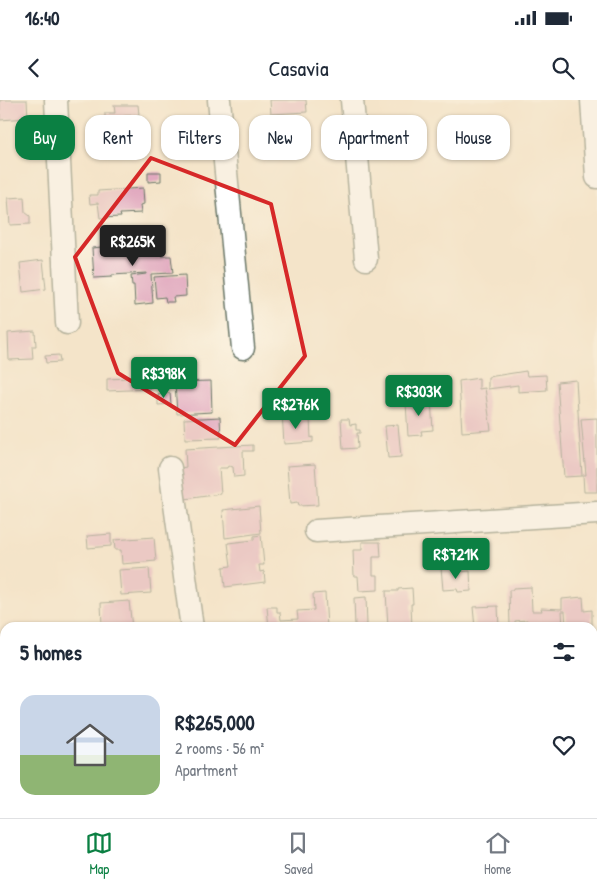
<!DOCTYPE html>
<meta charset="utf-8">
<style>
:root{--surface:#fff;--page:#f2f2f3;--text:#1f2937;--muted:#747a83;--line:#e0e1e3;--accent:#0b8043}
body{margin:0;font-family:"Patrick Hand",sans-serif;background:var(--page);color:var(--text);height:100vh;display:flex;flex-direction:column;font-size:19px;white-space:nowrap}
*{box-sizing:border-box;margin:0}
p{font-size:16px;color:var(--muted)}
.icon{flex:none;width:28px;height:28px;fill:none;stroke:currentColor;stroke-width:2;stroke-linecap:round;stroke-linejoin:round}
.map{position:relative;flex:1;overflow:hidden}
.panel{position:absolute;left:0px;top:522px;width:598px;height:196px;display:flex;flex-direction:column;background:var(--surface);border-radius:15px 15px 0 0;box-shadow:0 1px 4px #0004}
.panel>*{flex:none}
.top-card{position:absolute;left:15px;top:15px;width:568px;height:45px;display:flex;gap:10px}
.price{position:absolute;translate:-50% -42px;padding:0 11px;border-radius:5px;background:var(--accent);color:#fff;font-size:16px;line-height:32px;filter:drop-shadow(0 1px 2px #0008)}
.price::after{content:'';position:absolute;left:50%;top:30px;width:15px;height:11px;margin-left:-8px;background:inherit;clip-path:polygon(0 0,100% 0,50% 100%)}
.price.selected{background:#222;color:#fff}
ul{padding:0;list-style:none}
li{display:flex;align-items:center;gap:15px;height:125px;padding:0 20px}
li span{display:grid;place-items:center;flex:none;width:140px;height:100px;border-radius:15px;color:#555}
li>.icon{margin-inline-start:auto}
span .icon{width:60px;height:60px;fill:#fffc;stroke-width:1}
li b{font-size:21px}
h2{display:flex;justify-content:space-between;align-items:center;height:60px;padding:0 20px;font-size:21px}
.chip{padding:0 18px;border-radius:15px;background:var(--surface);box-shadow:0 1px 4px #0004;font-size:18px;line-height:45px}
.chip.selected{background:var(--accent);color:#fff}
.status{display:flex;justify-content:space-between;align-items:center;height:35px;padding:0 25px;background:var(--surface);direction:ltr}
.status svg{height:14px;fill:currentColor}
header{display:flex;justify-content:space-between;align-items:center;height:65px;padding:0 20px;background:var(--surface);font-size:22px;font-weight:600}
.menu{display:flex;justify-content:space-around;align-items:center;height:70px;border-top:1px solid var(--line);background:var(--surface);font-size:14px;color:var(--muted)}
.menu a{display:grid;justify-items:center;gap:2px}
.menu .selected{color:var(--accent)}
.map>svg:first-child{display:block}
</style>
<div class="status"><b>16:40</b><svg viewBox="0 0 49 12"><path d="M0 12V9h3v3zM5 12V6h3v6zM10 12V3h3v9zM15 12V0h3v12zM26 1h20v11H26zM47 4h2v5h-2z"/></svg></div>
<header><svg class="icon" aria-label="back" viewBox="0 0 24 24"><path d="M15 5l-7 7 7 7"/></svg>Casavia<svg class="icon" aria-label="search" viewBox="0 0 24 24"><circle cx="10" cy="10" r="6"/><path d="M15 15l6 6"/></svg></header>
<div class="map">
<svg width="597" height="718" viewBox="0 0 597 718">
<rect width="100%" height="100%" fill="#fcf5e5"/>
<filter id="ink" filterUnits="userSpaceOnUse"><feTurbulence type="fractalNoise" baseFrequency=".02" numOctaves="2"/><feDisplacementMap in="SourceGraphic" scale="10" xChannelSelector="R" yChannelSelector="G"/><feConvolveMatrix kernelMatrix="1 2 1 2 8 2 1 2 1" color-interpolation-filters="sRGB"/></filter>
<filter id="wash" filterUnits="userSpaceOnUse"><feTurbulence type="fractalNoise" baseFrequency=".0096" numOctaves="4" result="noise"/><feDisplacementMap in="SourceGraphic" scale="20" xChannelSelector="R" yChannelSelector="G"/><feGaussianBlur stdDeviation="1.12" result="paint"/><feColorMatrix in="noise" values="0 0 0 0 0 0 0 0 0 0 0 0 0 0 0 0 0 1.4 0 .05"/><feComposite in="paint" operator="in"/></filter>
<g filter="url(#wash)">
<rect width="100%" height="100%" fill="#f4e4c9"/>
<g id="blocks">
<path fill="#e1a9bf" d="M0,0H27L28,18L0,20Z
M270,0H306L307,12L271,14Z
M114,5H138L139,15L124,16V25H105V13H115Z
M148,72H161V81L148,82Z
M143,88L144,104L140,105L141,113L120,114L121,117L100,118L98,103L90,104L89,95H98V91Z
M24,97L25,112L30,116V124L10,125L8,98Z
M161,143L162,156H171L173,173L151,174L153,203L135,205L134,185H132L131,176L146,174V173L112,175V177L94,178L92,148L102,147V149L144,146V145Z
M43,160L46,189L23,192L20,163Z
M185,175L186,196L173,197L174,202H166L165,197L156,198L154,177Z
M35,231L36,246H32L33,259L9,260L8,233Z
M59,255L60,262L46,263L45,256Z
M170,261L172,284L157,285L156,262Z
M526,271L527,276L546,275L547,290L518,292V285L488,289V277Z
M151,277V289L107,291V279Z
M479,278V289L485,288L491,330L462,332L459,281Z
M576,280L582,376L564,377L557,282Z
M211,281L212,312L177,314L175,282Z
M161,293H170L171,304L158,305V294H161Z
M431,300L433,330L421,331L422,335L408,336L406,302Z
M282,312H292V319L310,318L311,338L313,337V342L284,344Z
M220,317L221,338L185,339L184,319Z
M597,318V392H584L583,375H586L581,319Z
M341,319H349L350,325L356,324V330H360V333H357L358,348L343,349Z
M398,325L401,357L388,358L385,326Z
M253,345V351H243L244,376L234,377L233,367L229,366L227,367V368H219L221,394L185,399L181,370V368L186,367L185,349Z
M315,364L318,405L298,406L297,403L290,404L287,366Z
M259,406L261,433L225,438L223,410Z
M111,434V446L88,448L87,436Z
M261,435L264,465H259L260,472L264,471L265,482L225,487L223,467L231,466L228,443L254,440V436Z
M154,437L156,461L122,464L121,450H115L114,440Z
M362,442H380L381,457H373V475H378V490L359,491L358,476H354L353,450H362Z
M456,466V472L470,471L471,491L458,492L457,489L443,490L441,467Z
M149,468L151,493L121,495L119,470Z
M531,487L532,511H542L541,508L562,509V499L583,497L584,511L592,510V528H566L565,511H562L563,528H528L527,520L515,521V526H510L509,490H513V488Z
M412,488L413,504H411L412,528H388L386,491H398V489Z
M325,493L327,528H269L267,507H277V512H280L281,520L298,519L297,511L314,510L313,494Z
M366,497L367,525L355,526L354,498Z
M129,501L132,528H118V526H113V528H95V525H102L101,503Z
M498,506L499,528H475L473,507Z
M168,714H188L189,718H168Z
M243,714H275V718H243Z
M306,714H340L341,718H306Z"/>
</g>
</g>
<g filter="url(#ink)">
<use href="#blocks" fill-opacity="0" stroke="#6a7768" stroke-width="1"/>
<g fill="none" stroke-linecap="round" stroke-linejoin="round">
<g stroke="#6a7768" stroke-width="25">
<path id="minor" d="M56,0L67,223
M219,0L243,248
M352,0L366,159
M592,0L597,77
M170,368L192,528
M316,431L597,413
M215,714V718
M290,714V718"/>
</g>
<use href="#minor" stroke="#fff" stroke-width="22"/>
</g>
</g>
<path d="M0 0H597V718H0ZM151,58L271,104L305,256L235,345L118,273L75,157Z" fill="#f4e4c9" fill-opacity=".55" fill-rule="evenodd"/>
<path fill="none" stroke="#d62828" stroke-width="4" stroke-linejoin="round" d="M151,58L271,104L305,256L235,345L118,273L75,157Z"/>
</svg>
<b class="price selected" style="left:133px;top:167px">R$265K</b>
<b class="price" style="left:164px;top:299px">R$398K</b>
<b class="price" style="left:419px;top:317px">R$303K</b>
<b class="price" style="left:296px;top:330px">R$276K</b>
<b class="price" style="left:456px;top:480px">R$721K</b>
<div class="top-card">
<a class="chip selected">Buy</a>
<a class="chip">Rent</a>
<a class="chip">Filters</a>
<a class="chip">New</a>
<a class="chip">Apartment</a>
<a class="chip">House</a>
</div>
<section class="panel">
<h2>5 homes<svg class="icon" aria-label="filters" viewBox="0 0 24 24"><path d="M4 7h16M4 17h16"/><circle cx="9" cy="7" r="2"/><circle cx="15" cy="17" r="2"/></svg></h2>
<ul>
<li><span style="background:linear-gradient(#c9d6e8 60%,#8fb573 0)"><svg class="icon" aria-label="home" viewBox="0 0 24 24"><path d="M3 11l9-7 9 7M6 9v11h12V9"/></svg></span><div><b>R$265,000</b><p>2 rooms · 56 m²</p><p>Apartment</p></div><svg class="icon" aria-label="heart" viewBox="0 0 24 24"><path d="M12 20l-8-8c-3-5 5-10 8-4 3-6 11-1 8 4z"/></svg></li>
</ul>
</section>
</div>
<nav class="menu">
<a class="selected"><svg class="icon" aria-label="map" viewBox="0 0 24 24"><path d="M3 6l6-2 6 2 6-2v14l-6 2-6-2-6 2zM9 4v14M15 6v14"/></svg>Map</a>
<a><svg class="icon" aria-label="saved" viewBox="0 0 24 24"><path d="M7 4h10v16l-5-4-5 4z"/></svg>Saved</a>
<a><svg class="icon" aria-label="home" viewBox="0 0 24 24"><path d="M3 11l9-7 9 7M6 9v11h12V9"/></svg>Home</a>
</nav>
